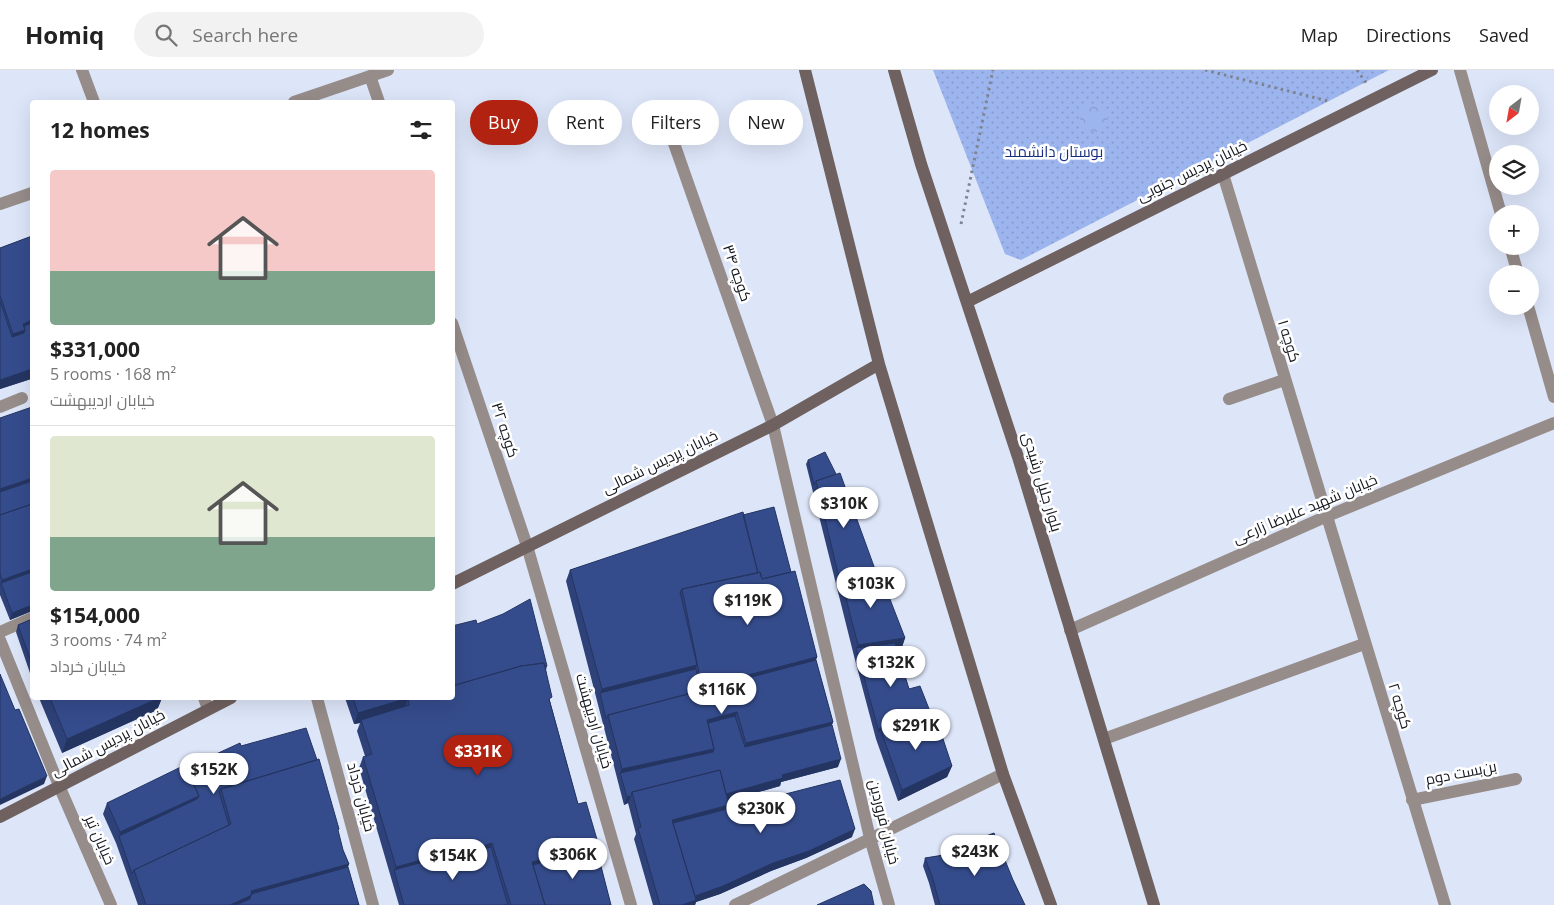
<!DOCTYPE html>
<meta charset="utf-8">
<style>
:root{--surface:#fff;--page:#f2f2f2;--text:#222;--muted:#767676;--line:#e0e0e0;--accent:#b12310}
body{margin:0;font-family:"Open Sans",Cairo,sans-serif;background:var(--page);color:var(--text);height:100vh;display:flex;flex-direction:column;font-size:19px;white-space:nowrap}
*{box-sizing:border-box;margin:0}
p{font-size:16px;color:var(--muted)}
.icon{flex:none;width:28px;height:28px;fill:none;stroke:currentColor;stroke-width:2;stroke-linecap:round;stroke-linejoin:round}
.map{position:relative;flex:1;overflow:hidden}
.side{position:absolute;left:30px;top:30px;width:425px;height:600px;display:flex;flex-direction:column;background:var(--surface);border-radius:5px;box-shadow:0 5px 20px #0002}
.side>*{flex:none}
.banner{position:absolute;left:470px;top:30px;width:475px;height:45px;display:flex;gap:10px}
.needle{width:32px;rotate:211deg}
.controls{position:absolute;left:1489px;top:15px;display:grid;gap:10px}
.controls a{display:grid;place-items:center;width:50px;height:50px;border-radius:50%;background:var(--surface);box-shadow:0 5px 20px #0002;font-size:25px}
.price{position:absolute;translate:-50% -42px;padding:0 11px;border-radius:18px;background:#fff;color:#222;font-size:16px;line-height:32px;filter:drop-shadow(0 1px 2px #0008)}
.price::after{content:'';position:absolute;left:50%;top:30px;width:15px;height:11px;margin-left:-8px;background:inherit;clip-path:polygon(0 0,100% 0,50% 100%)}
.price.active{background:var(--accent);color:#fff}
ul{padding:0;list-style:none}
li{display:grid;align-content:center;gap:10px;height:265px;padding:0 20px}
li+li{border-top:1px solid var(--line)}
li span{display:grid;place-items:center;height:155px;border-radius:5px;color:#555}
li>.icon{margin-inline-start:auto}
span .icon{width:90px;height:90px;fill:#fffc;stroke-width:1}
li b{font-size:21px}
h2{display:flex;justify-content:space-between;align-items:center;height:60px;padding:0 20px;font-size:21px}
.chip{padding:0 18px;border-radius:22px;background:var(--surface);box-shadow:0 5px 20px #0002;font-size:18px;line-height:45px}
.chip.active{background:var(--accent);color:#fff}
header{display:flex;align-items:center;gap:30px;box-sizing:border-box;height:70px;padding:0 25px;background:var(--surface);border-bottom:1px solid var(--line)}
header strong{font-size:24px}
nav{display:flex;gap:28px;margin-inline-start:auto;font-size:18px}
.search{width:350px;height:45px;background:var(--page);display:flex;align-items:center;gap:12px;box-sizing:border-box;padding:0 18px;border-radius:28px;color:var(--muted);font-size:19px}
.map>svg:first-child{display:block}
</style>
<header>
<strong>Homiq</strong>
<div class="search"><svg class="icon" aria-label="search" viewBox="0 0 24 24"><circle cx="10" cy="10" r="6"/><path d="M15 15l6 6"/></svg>Search here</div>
<nav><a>Map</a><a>Directions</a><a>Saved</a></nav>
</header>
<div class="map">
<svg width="1554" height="835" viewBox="0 0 1554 835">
<defs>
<pattern id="grass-dots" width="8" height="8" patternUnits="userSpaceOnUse" patternTransform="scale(1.25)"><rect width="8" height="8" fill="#9db5ef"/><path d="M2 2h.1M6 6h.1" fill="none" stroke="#869bcc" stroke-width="1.8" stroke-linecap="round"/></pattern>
<pattern id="forest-crowns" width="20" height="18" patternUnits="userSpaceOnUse" patternTransform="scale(1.25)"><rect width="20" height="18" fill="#9db5ef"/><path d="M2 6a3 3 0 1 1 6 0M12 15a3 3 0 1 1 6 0" fill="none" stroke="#869bcc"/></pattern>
</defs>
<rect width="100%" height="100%" fill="#dde6f9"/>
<path fill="url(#grass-dots)" d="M933,0H1389L1021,190L1005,184Z"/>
<path fill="url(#forest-crowns)" d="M1080 48a14 14 0 1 1 28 0a14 14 0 1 1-28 0Z"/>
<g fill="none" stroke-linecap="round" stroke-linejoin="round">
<path stroke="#7d8390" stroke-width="3" stroke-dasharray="2.5 4" stroke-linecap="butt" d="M1205,0L1328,31
M1357,0L1367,14
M961,154L993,0"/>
<path stroke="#968c8a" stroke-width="12" d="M82,0L94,32
M1460,0L1501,144
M370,6L379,32
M294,32L388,0
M670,62L773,355L870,768L889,835
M1223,104L1445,835
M0,134L32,123
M1510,176L1518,204
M1528,236L1554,327
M452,253L527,476L631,835
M1229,329L1284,310
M0,337L22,328
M1070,560L1325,447L1554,353
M0,562L32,548
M0,570L60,718L111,835
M204,628L208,639
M317,628L373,835
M1104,669L1364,574
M1412,730L1516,709
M735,835L1003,704"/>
<path stroke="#6f615f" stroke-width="12" d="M805,0L879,294L1003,704L1051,835
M894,0L921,94L1018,387L1154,835
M967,232L1432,0
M452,514L773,355L879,294
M0,747L231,628"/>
</g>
<path fill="#2e4178" d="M32,166V313L31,309L0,319V178Z
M0,348L32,541L10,550L0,525Z
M808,390L876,502L905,568L901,580H897L909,619L952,696L947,707L898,731L876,669L854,586L806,394Z
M743,445L791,502L817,587L816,590L833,652L832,655L838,697L781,712L780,716L728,731L727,738L852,767L806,788L771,801L720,824L696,832L695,835H653L634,769L636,764L628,733L624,735L566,511L570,500Z
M32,549V609L16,562L18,555Z
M477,554L547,596L546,600L550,631L578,734L598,773L596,777L611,835H399L359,698L363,687L365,686L357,661L360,653L354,654L345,628H452Z
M39,628H162L157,640L62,683Z
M241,676L338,762L343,780L349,794L348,797L359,835H138L116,773L103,744L107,733L186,698Z
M978,769L1013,810L1025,835H935L929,813L923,796L925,788L976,780L975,776Z"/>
<path fill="#253562" d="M32,250V263L8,278L13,264L23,254Z
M32,299V306L31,309L0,319V310Z
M32,408V418L0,429V419Z
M32,499V509L1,513L2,510Z
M32,535V541L10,550L12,543Z
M905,568L901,580L858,585L856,578L858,575Z
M817,587L812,601L700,624L702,617Z
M697,595L693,606L600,623L602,619Z
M159,628H162L157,640L62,683L67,669Z
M408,628L404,639L361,650L360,653L354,654L358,643Z
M737,642L733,653L707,660V650Z
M833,652L829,663L742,685L746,673Z
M714,679L710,690L620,703L622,699Z
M841,689L838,697L781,712L780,716L721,732L724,725L782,705Z
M952,696L947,707L898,731L902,720Z
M47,706L44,714L0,735V729Z
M199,726L195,737L119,766L120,762Z
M631,726L628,733L624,735L627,727Z
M729,735L725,746L672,759V750Z
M855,759L852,767L806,788L771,801L720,824L696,832L695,835H682L693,827Z
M492,773L488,785L454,795L458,784Z
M598,773L594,784L533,802L532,792Z
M457,780L453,791L394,800L396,797Z
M349,794L345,805L248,835H230L251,821Z"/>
<path fill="#354c8c" stroke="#253562" d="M32,166V250L23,254L25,260L13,264L0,225V178Z
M0,231L12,267L24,263L25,260L24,256L32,253V299L0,310Z
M32,337V408L0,419V348Z
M825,382L836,404L816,411L814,415L808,390Z
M840,403L876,502L841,509L840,512L816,411Z
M32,411V434L0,445V422Z
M32,434V499L2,510L0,504V445Z
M774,437L791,502L762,509L760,502L758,503L743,445Z
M743,442L758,503L682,519L680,522L697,595L602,619L570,500Z
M795,501L817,587L702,617L682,519L760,502L762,509Z
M879,501L905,568L858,575L841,509Z
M32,502V535L12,543L1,513Z
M530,529L547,596H545L544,593L521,596L452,616V556L476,550L477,554L503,544Z
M32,549V594L18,555Z
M895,573L909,619L920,616L933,649L880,658L879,662L856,578Z
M816,590L833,652L746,673L737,642L707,650L714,679L622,699L608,645Z
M544,593L552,627L549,629L578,734L586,732L598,773L532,792L545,835H511L492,773L458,784L457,780L396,797L363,687L372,684L361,650L409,635L408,628L358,643L353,628H452V616L521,596Z
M696,599L700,621L608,645L606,649L600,623Z
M0,604L15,640L19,639L47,706L0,729Z
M50,628H159L67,669Z
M735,646L745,677L832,655L841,689L782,705L783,708L726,724L720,700L632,722L631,726L627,727L620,703L713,682L714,679L708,653Z
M936,648L952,696L902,720L880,658Z
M306,658L317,690L221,719L219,722L229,755L134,800L132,804L119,766L197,729L199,726L186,698L240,673L241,676Z
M319,689L339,759L338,760L343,780L349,794L251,821L252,825L230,835H146L134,800L231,754L221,719Z
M185,695L199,726L120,762L107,733Z
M720,700L729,735L672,750L696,830L682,835H660L638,758L641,757L632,722Z
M840,710L855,759L809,781L773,793L723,816L695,826L673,753Z
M994,763L1013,810L1025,835H940L932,806L925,788L981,779L978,769Z
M491,777L508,835H404L394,800L456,783L457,787Z
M596,777L611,835H545L533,795Z
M348,797L359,835H236L250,829L251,824Z
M864,814L871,821L874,835H817Z"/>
<g text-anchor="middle" stroke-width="5" stroke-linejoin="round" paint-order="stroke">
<g font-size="15" fill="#192e80" stroke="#fff">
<text x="1054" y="87">بوستان دانشمند</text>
</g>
<g font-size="15" fill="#14171e" stroke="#fff">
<text transform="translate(1192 101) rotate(-26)" y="5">خیابان پردیس جنوبی</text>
<text transform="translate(737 203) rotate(71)" y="5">کوچه ۳۴</text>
<text transform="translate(1289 271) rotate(73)" y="5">کوچه ۱</text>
<text transform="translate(505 360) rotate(72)" y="5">کوچه ۳۲</text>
<text transform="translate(660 392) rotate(-26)" y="5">خیابان پردیس شمالی</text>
<text transform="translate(1042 412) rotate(73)" y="5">بلوار جلیل رشیدی</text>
<text transform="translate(1305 439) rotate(-23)" y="5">خیابان شهید علیرضا زارعی</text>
<text transform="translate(1400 636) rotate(73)" y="5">کوچه ۲</text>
<text transform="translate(594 651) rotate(74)" y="5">خیابان اردیبهشت</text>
<text transform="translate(108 673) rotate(-28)" y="5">خیابان پردیس شمالی</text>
<text transform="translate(1461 703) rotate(-11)" y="5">بن‌بست دوم</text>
<text transform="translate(361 727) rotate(75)" y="5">خیابان خرداد</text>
<text transform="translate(884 752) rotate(76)" y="5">خیابان فروردین</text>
<text transform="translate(100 770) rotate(66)" y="5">خیابان تیر</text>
</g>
</g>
</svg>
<div class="controls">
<a><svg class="needle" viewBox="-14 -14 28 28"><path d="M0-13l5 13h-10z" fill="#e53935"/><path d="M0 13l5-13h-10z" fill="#767676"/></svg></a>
<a><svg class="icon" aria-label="layers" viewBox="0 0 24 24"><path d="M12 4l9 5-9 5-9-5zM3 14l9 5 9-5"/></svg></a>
<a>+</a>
<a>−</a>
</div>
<b class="price" style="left:844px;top:459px">$310K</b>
<b class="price" style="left:871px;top:539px">$103K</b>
<b class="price" style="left:748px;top:556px">$119K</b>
<b class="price" style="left:891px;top:618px">$132K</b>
<b class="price" style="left:722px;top:645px">$116K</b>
<b class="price" style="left:916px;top:681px">$291K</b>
<b class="price active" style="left:478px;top:707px">$331K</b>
<b class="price" style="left:214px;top:725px">$152K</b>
<b class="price" style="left:761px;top:764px">$230K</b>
<b class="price" style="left:975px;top:807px">$243K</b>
<b class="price" style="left:573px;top:810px">$306K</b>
<b class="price" style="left:453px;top:811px">$154K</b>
<div class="banner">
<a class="chip active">Buy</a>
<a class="chip">Rent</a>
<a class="chip">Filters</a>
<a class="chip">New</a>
</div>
<section class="side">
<h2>12 homes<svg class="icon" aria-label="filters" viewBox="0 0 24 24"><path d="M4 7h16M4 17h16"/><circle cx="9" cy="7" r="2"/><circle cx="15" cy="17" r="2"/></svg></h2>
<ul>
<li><span style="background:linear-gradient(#f6c9c9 65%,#7fa58c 0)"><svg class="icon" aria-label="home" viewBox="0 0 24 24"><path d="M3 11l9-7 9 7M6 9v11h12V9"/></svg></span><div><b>$331,000</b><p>5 rooms · 168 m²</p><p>خیابان اردیبهشت</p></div></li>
<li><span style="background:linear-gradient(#dfe7d0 65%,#7fa58c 0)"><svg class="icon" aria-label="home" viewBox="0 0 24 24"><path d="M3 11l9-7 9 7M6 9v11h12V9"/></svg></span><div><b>$154,000</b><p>3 rooms · 74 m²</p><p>خیابان خرداد</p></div></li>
</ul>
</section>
</div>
